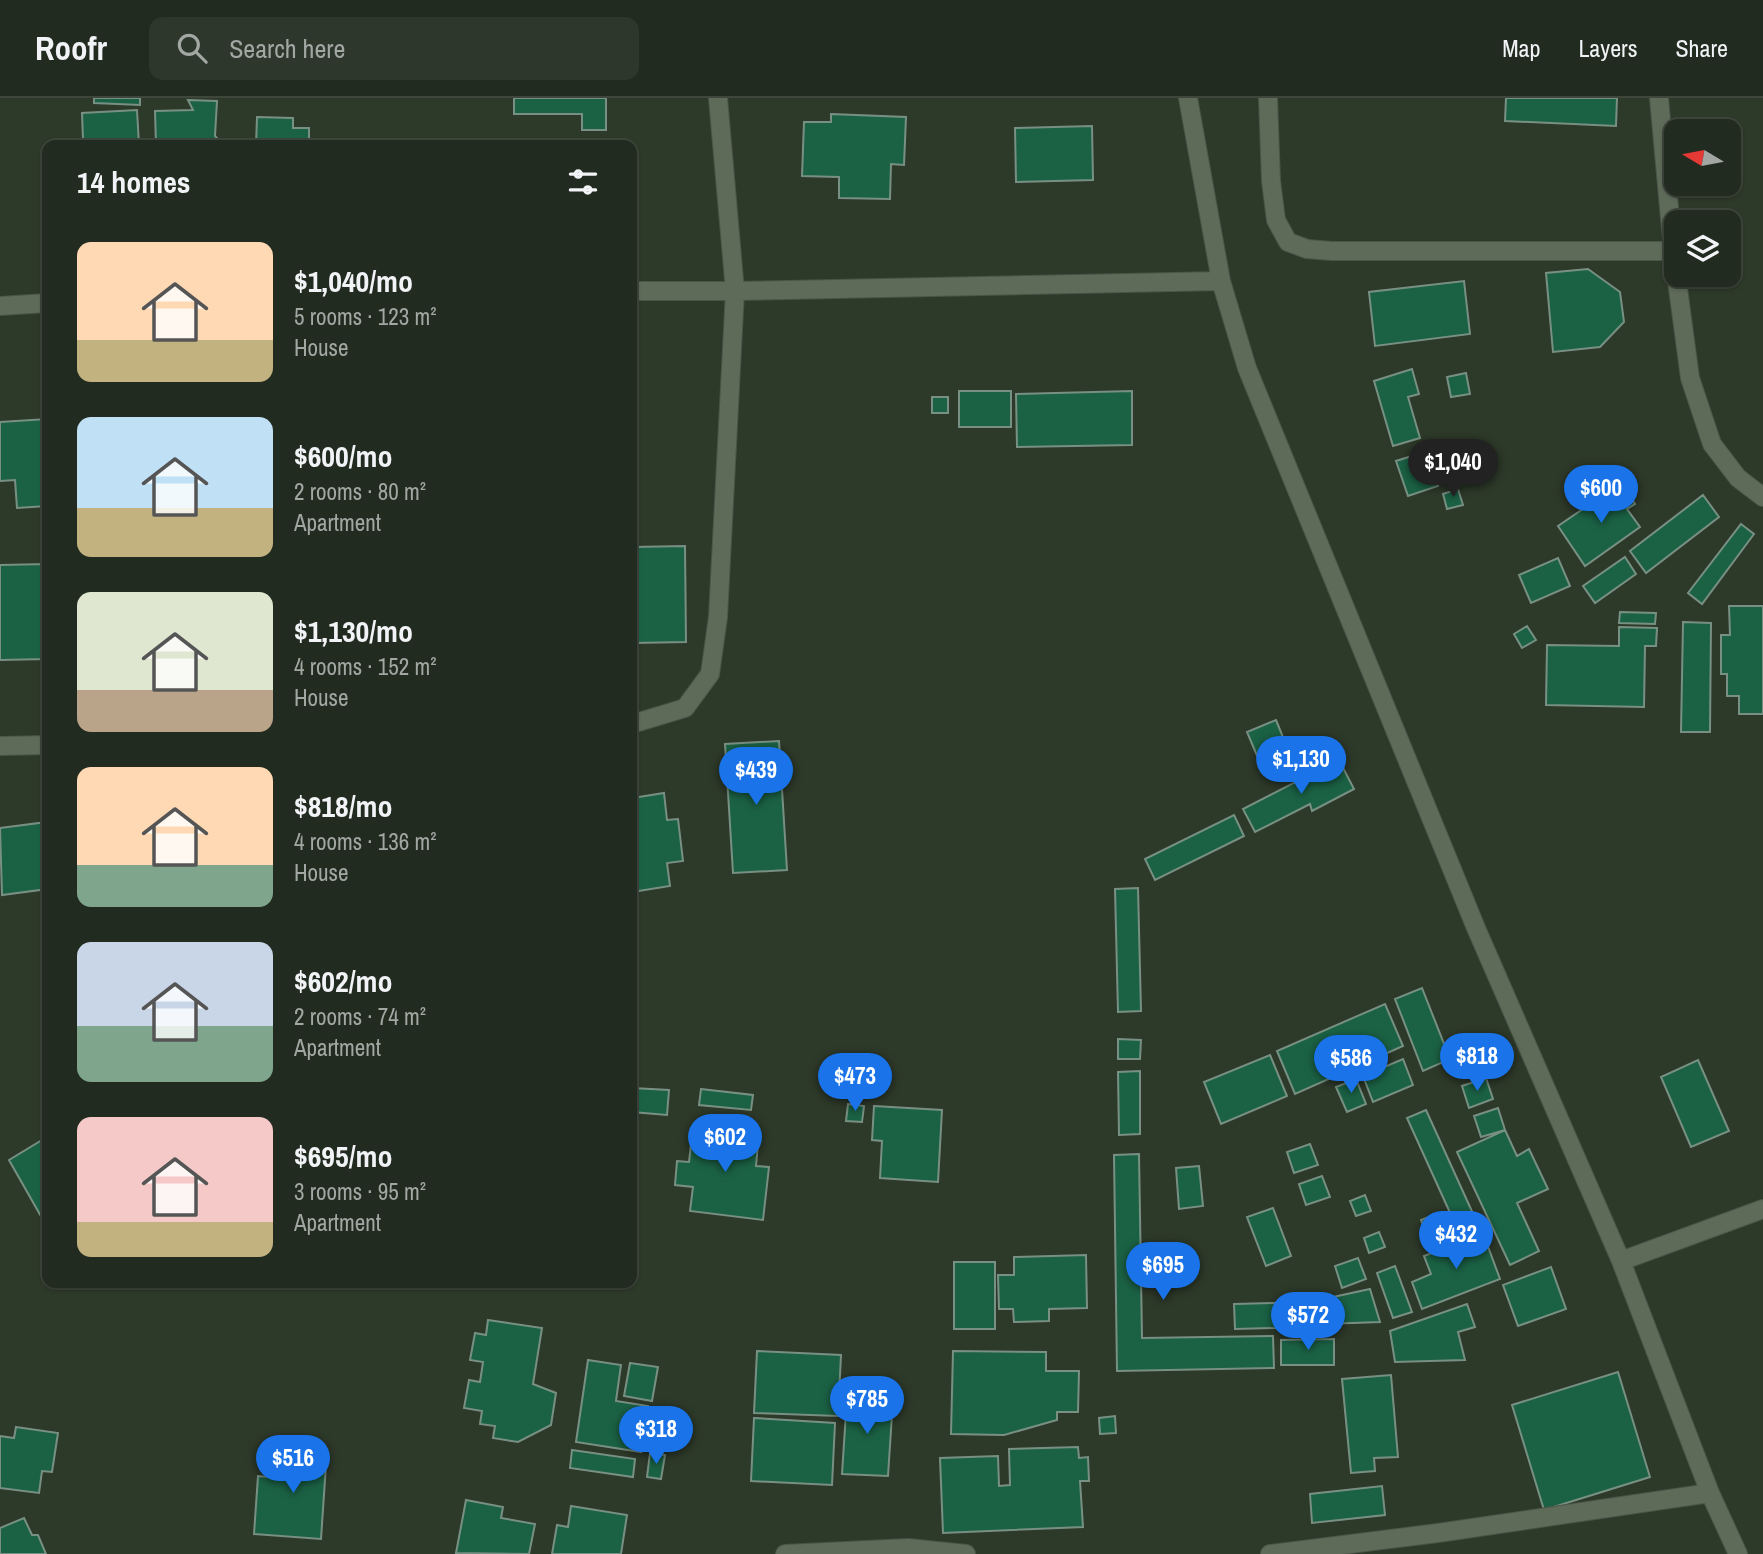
<!DOCTYPE html>
<meta charset="utf-8">
<style>
:root{--surface:#222b1f;--page:#2e372c;--text:#f1f3f6;--muted:#a2a7a4;--line:#3f473d;--accent:#1a73e8}
body{margin:0;font-family:"Archivo Narrow",sans-serif;background:var(--page);color:var(--text);height:100vh;display:flex;flex-direction:column;font-size:26px;white-space:nowrap}
*{box-sizing:border-box;margin:0}
p{font-size:23px;color:var(--muted)}
.icon{flex:none;width:38px;height:38px;fill:none;stroke:currentColor;stroke-width:2;stroke-linecap:round;stroke-linejoin:round}
.map{position:relative;flex:1;overflow:hidden}
.sheet{position:absolute;left:42px;top:42px;width:595px;height:1148px;display:flex;flex-direction:column;background:var(--surface);border-radius:14px;box-shadow:0 2px 5px #0004,0 0 0 2px var(--line)}
.sheet>*{flex:none}
.needle{width:46px;rotate:280deg}
.tools{position:absolute;left:1664px;top:21px;display:grid;gap:14px}
.tools a{display:grid;place-items:center;width:77px;height:77px;border-radius:14px;background:var(--surface);box-shadow:0 2px 5px #0004,0 0 0 2px var(--line);font-size:35px}
.price{position:absolute;translate:-50% -60px;padding:0 16px;border-radius:24px;background:var(--accent);color:#fff;font-size:23px;line-height:46px;filter:drop-shadow(0 2px 4px #0008)}
.price::after{content:'';position:absolute;left:50%;top:42px;width:21px;height:16px;margin-left:-10px;background:inherit;clip-path:polygon(0 0,100% 0,50% 100%)}
.price.selected{background:#222;color:#fff}
ul{padding:0;list-style:none}
li{display:flex;align-items:center;gap:21px;height:175px;padding:0 35px}
li span{display:grid;place-items:center;flex:none;width:196px;height:140px;border-radius:14px;color:#555}
li>.icon{margin-inline-start:auto}
span .icon{width:84px;height:84px;fill:#fffc;stroke-width:1}
li b{font-size:30px}
h2{display:flex;justify-content:space-between;align-items:center;height:84px;padding:0 35px;font-size:30px}
header{display:flex;align-items:center;gap:42px;box-sizing:border-box;height:98px;padding:0 35px;background:var(--surface);border-bottom:2px solid var(--line)}
header strong{font-size:33px}
nav{display:flex;gap:38px;margin-inline-start:auto;font-size:24px}
.search{width:490px;height:63px;background:var(--page);display:flex;align-items:center;gap:18px;box-sizing:border-box;padding:0 24px;border-radius:14px;color:var(--muted);font-size:26px}
.map>svg:first-child{display:block}
</style>
<header>
<strong>Roofr</strong>
<div class="search"><svg class="icon" aria-label="search" viewBox="0 0 24 24"><circle cx="10" cy="10" r="6"/><path d="M15 15l6 6"/></svg>Search here</div>
<nav><a>Map</a><a>Layers</a><a>Share</a></nav>
</header>
<div class="map">
<svg width="1763" height="1456" viewBox="0 0 1763 1456">
<rect width="100%" height="100%" fill="#2d3929"/>
<path fill="#1b6245" stroke="#789083" stroke-width="2" d="M94,0H140V7L94,5Z
M514,0H606V32H582V16H514Z
M1506,0H1617L1616,28L1505,23Z
M188,2L217,3L215,38L223,47H156L155,13L193,12Z
M137,12L139,47H67V43L83,42L82,15Z
M831,16L906,19L904,67L891,66L890,101L839,100V79L802,78L804,24H831Z
M257,19L293,20V30H309V47H256Z
M1092,28L1093,82L1016,84L1015,30Z
M1588,171L1620,194L1624,224L1600,249L1553,254L1546,175Z
M1464,183L1470,236L1375,248L1369,194Z
M1412,271L1419,296L1408,299L1420,340L1393,348L1374,283Z
M1466,275L1470,296L1451,299L1447,279Z
M959,293H1011V329H959Z
M1132,293V347L1017,349L1016,296Z
M932,299H948V315H932Z
M47,321V408L17,410L15,382L0,383V324Z
M1444,352L1448,368L1432,372L1428,356Z
M1415,357L1421,376L1432,372L1438,388L1408,398L1396,363Z
M1621,385L1635,406L1627,411L1640,429L1585,468L1558,428Z
M1458,391L1463,407L1447,411L1443,396Z
M1703,397L1719,419L1646,475L1630,453Z
M1741,426L1754,436L1702,506L1688,495Z
M685,448L686,544L632,545V449Z
M1625,459L1636,476L1595,505L1583,488Z
M1558,460L1570,488L1531,505L1519,477Z
M47,466V561L0,562V467Z
M1729,508H1763V616H1739V598H1727V576H1721V537H1730Z
M1620,514L1656,515L1655,526L1619,525Z
M1683,524L1711,525L1710,634H1681Z
M1527,528L1536,542L1522,550L1514,536Z
M1619,529L1657,530L1656,548H1645L1644,609L1546,607L1547,547L1619,548Z
M1276,622L1289,654L1261,667L1247,634Z
M779,643L787,772L733,775L725,646Z
M1339,662L1354,691L1312,713L1310,706L1255,734L1243,711Z
M664,695L667,722L678,721L683,763L667,765L670,788L632,794V700Z
M1234,717L1244,738L1155,782L1145,761Z
M47,724V791L2,797L0,730Z
M1138,790L1141,913L1118,914L1115,791Z
M1422,890L1450,961L1423,973L1395,901Z
M1385,906L1403,948L1295,996L1277,953Z
M1118,941L1141,942L1140,961H1118Z
M1270,957L1287,998L1221,1026L1204,984Z
M1403,961L1413,987L1373,1004L1363,978Z
M1698,962L1729,1033L1691,1049L1661,979Z
M1140,973V1036L1119,1037L1118,974Z
M1486,980L1493,1001L1469,1010L1462,988Z
M1356,981L1366,1006L1347,1014L1336,989Z
M632,990L669,992L667,1017L632,1014Z
M701,991L753,997L751,1012L699,1007Z
M848,1006L864,1008L862,1024L846,1023Z
M874,1008L942,1012L938,1084L880,1080L882,1043L872,1042Z
M1498,1010L1505,1032L1481,1039L1474,1018Z
M1426,1012L1475,1120L1456,1128L1407,1020Z
M693,1028L759,1035L756,1068L769,1069L763,1122L690,1113L693,1089L675,1087L677,1063L689,1064Z
M1505,1032L1517,1058L1529,1051L1548,1091L1517,1105L1539,1153L1510,1167L1457,1054Z
M47,1039V1129L9,1062Z
M1310,1046L1318,1067L1294,1075L1287,1054Z
M1139,1056L1142,1240L1273,1238L1274,1270L1117,1273L1114,1057Z
M1199,1068L1203,1108L1179,1111L1176,1070Z
M1322,1078L1330,1099L1306,1107L1299,1086Z
M1365,1097L1371,1113L1356,1118L1350,1103Z
M1273,1110L1291,1158L1266,1168L1247,1119Z
M1436,1116L1442,1131L1427,1137L1421,1122Z
M1379,1134L1385,1149L1369,1155L1364,1140Z
M1483,1135L1500,1181L1422,1211L1412,1184L1431,1176L1424,1158Z
M1086,1157L1087,1210L1049,1211V1223L1014,1224L1013,1211H999L998,1177H1014V1159Z
M1358,1160L1366,1181L1342,1190L1335,1168Z
M954,1164H995V1231H954Z
M1395,1168L1412,1214L1393,1220L1377,1175Z
M1551,1169L1566,1211L1518,1228L1503,1187Z
M1370,1191L1380,1224L1324,1226L1319,1202Z
M1275,1205L1276,1230L1235,1231L1234,1206Z
M1467,1206L1475,1229L1458,1234L1465,1262L1395,1264L1390,1233Z
M488,1222L542,1230L533,1286L556,1295L551,1327L518,1344L493,1340L495,1328L480,1326L482,1313L464,1310L469,1282L480,1284L483,1264L470,1262L475,1235L486,1237Z
M1334,1241V1267H1281V1242Z
M757,1253L841,1257L838,1318L754,1315Z
M953,1253L1046,1254V1273H1079L1078,1314H1057V1322L1004,1337L951,1336Z
M588,1262L621,1267L616,1303L648,1308L641,1354L576,1344Z
M630,1265L658,1269L652,1303L624,1298Z
M1618,1274L1650,1379L1544,1412L1512,1307Z
M1391,1277L1398,1359L1374,1360L1375,1373L1351,1375L1342,1281Z
M847,1299L893,1301L888,1378L842,1376Z
M1115,1318L1116,1335L1100,1336L1099,1320Z
M754,1320L835,1325L832,1387L751,1383Z
M16,1329L58,1335L52,1374L42,1373L39,1395L0,1390V1338L14,1340Z
M280,1349L327,1352L321,1441L254,1436L258,1378L268,1379L269,1368H279Z
M1078,1349L1079,1360L1088,1359L1089,1383H1080L1083,1429L943,1435L940,1360L998,1358L999,1388L1010,1387L1009,1351Z
M572,1352L635,1361L633,1379L570,1370Z
M650,1355L665,1357L661,1381L647,1379Z
M1382,1388L1385,1417L1312,1425L1310,1396Z
M466,1402L503,1409L501,1420L535,1426L529,1456L456,1455Z
M571,1408L627,1417L621,1456H552L557,1427L568,1429Z
M24,1420L32,1437H38L46,1456H0V1430Z"/>
<g fill="none" stroke-linecap="round" stroke-linejoin="round">
<g stroke="#4a5547" stroke-width="20">
<path id="minor" d="M1188,0L1221,183L1247,270L1476,830L1621,1163L1710,1395L1738,1456
M1268,0L1271,83L1276,122L1288,144L1307,151L1332,153H1673
M1659,0L1673,153L1690,280L1712,346L1738,380L1763,399
M632,193H735L1221,183
M0,208L47,205
M632,626L685,610L710,576L718,519L735,193L718,0
M0,648L47,647
M1621,1163L1763,1111
M785,1456L908,1450L966,1456
M1270,1456L1438,1435L1710,1395"/>
</g>
<use href="#minor" stroke="#5e6b59" stroke-width="18"/>
</g>
</svg>
<div class="tools">
<a><svg class="needle" viewBox="-14 -14 28 28"><path d="M0-13l5 13h-10z" fill="#e53935"/><path d="M0 13l5-13h-10z" fill="#a2a7a4"/></svg></a>
<a><svg class="icon" aria-label="layers" viewBox="0 0 24 24"><path d="M12 4l9 5-9 5-9-5zM3 14l9 5 9-5"/></svg></a>
</div>
<b class="price selected" style="left:1453px;top:401px">$1,040</b>
<b class="price" style="left:1601px;top:427px">$600</b>
<b class="price" style="left:1301px;top:698px">$1,130</b>
<b class="price" style="left:756px;top:709px">$439</b>
<b class="price" style="left:1477px;top:995px">$818</b>
<b class="price" style="left:1351px;top:997px">$586</b>
<b class="price" style="left:855px;top:1015px">$473</b>
<b class="price" style="left:725px;top:1076px">$602</b>
<b class="price" style="left:1456px;top:1173px">$432</b>
<b class="price" style="left:1163px;top:1204px">$695</b>
<b class="price" style="left:1308px;top:1254px">$572</b>
<b class="price" style="left:867px;top:1338px">$785</b>
<b class="price" style="left:656px;top:1368px">$318</b>
<b class="price" style="left:293px;top:1397px">$516</b>
<section class="sheet">
<h2>14 homes<svg class="icon" aria-label="filters" viewBox="0 0 24 24"><path d="M4 7h16M4 17h16"/><circle cx="9" cy="7" r="2"/><circle cx="15" cy="17" r="2"/></svg></h2>
<ul>
<li><span style="background:linear-gradient(#ffd9b3 70%,#c2b280 0)"><svg class="icon" aria-label="home" viewBox="0 0 24 24"><path d="M3 11l9-7 9 7M6 9v11h12V9"/></svg></span><div><b>$1,040/mo</b><p>5 rooms · 123 m²</p><p>House</p></div></li>
<li><span style="background:linear-gradient(#bfe0f5 65%,#c2b280 0)"><svg class="icon" aria-label="home" viewBox="0 0 24 24"><path d="M3 11l9-7 9 7M6 9v11h12V9"/></svg></span><div><b>$600/mo</b><p>2 rooms · 80 m²</p><p>Apartment</p></div></li>
<li><span style="background:linear-gradient(#dfe7d0 70%,#b9a48a 0)"><svg class="icon" aria-label="home" viewBox="0 0 24 24"><path d="M3 11l9-7 9 7M6 9v11h12V9"/></svg></span><div><b>$1,130/mo</b><p>4 rooms · 152 m²</p><p>House</p></div></li>
<li><span style="background:linear-gradient(#ffd9b3 70%,#7fa58c 0)"><svg class="icon" aria-label="home" viewBox="0 0 24 24"><path d="M3 11l9-7 9 7M6 9v11h12V9"/></svg></span><div><b>$818/mo</b><p>4 rooms · 136 m²</p><p>House</p></div></li>
<li><span style="background:linear-gradient(#c9d6e8 60%,#7fa58c 0)"><svg class="icon" aria-label="home" viewBox="0 0 24 24"><path d="M3 11l9-7 9 7M6 9v11h12V9"/></svg></span><div><b>$602/mo</b><p>2 rooms · 74 m²</p><p>Apartment</p></div></li>
<li><span style="background:linear-gradient(#f6c9c9 75%,#c2b280 0)"><svg class="icon" aria-label="home" viewBox="0 0 24 24"><path d="M3 11l9-7 9 7M6 9v11h12V9"/></svg></span><div><b>$695/mo</b><p>3 rooms · 95 m²</p><p>Apartment</p></div></li>
</ul>
</section>
</div>
